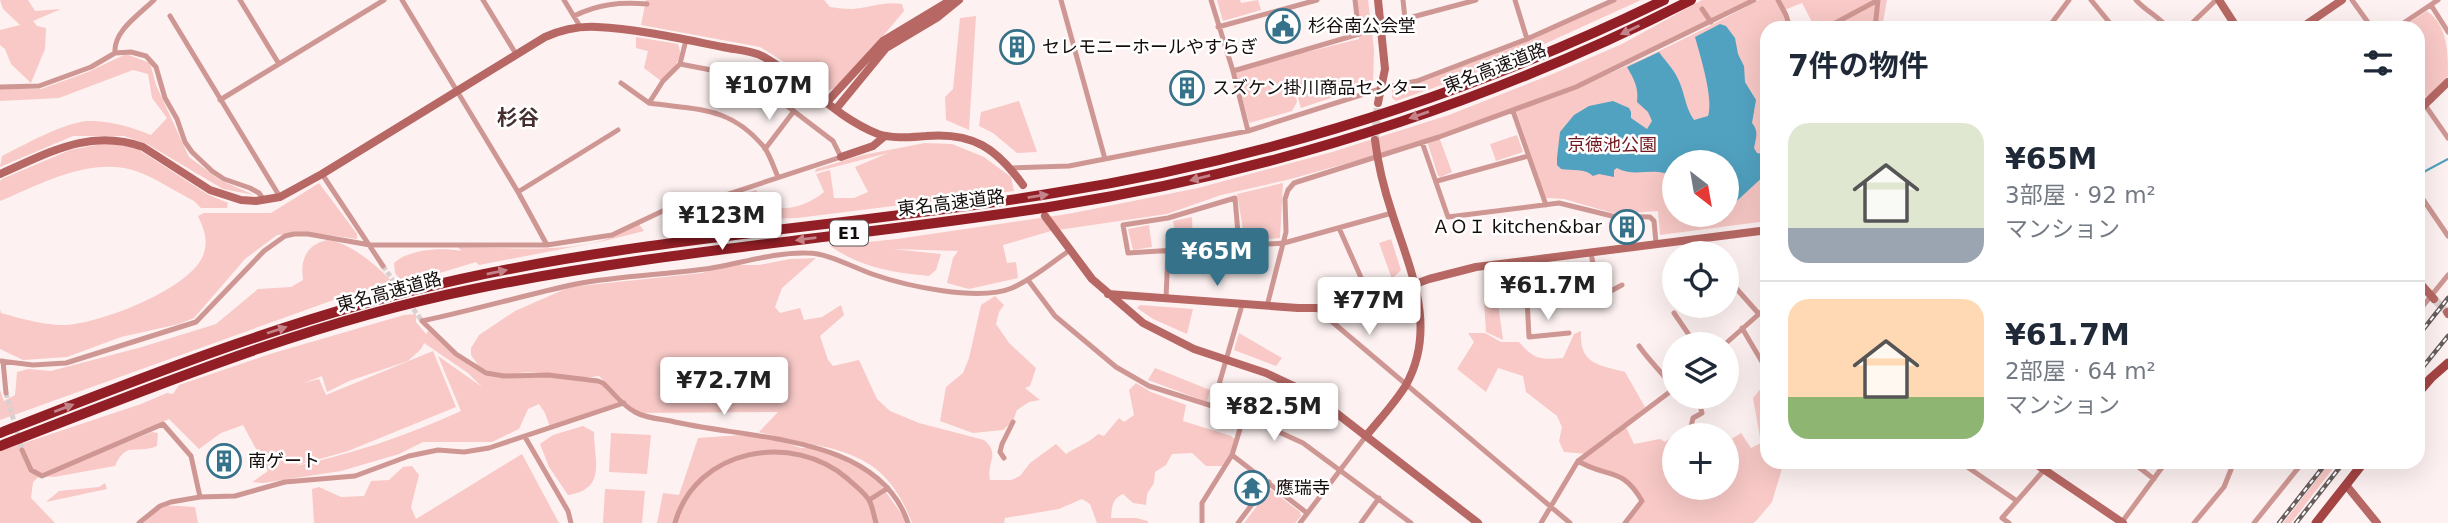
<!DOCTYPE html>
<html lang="ja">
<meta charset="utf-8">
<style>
:root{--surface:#fff;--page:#f2f2f3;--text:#1f2937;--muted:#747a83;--line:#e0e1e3;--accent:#367289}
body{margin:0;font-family:"DejaVu Sans","Noto Sans JP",sans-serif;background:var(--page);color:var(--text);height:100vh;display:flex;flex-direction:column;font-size:26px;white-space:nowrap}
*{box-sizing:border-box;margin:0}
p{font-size:23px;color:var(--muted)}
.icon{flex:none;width:38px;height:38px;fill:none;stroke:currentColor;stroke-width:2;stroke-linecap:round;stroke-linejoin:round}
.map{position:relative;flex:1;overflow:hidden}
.side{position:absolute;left:1760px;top:21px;width:665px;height:448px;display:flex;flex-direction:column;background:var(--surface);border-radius:21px;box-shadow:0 7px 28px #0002}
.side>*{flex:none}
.needle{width:46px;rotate:149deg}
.fabs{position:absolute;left:1662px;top:150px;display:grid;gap:14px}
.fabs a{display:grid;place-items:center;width:77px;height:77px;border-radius:50%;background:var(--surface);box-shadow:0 7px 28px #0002;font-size:35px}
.price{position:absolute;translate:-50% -60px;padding:0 16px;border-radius:7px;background:#fff;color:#222;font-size:23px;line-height:46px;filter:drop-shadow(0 2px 4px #0008)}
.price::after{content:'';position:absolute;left:50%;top:42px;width:21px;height:16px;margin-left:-10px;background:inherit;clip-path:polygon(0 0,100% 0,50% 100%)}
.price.current{background:var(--accent);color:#fff}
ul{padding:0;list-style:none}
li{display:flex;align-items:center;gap:21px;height:175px;padding:0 28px}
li+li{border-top:2px solid var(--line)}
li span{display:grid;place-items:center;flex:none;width:196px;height:140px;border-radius:21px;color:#555}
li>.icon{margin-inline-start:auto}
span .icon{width:84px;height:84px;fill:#fffc;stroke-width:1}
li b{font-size:30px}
h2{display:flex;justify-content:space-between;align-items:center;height:84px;padding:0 28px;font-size:30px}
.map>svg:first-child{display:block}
</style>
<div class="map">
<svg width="2448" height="523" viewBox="0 0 2448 523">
<rect width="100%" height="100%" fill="#fdf2f1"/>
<path fill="#f8c9c6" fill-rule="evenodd" d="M0,0H28L35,11L61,9L33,21L37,26L46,28L45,49L31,83L11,64L5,49L0,45V30L20,25L3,9Z
M646,0H824L830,7C837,8 845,9 852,9C870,8 884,1 902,4L904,11L868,54L836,88L829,90L760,47L641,25Z
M1217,0H1240L1241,3L1258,0L1261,10L1223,21Z
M1357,0H1368L1374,49L1373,84L1301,108L1290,71L1297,102L1292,111L1249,123L1235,70L1359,39Z
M1616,0H1641L1540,46L1476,73L1396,101L1392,98V88L1418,82Z
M1702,0H1754L1604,74L1439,137L1452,172L1441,177L1438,176L1427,141L1287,180L1221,195L1167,214L1051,231L1003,245L1007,263L1016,262L1018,278L969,289L947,283L953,258L958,251L892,249L941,254L936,270L929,276C890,272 863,268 830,246L897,239L1068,214L1198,188L1332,152L1449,115L1555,73L1622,44Z
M1759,0H1887L1882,28H1815L1802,3L1784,10L1789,28H1768L1767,221L1660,235L1658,211L1616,214L1564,199L1546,198L1516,111C1600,81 1681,42 1759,0ZM1675,163H1727V215H1675Z
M2427,11C2448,26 2448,52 2448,76L2427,97L2423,96L2419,89L2418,28H2401Z
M976,16L969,130L946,120L945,97L953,89L960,18Z
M636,37L678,44C685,60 671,70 661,81L644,68L648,51L636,48Z
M126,54L150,63L156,85L189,157L220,180L254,195L223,189L147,144L124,136H73L0,167L2,156C24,145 63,123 87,121C108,120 132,127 151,135L167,118L152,98L148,74L133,70L59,98L0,101V89H41L88,72Z
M1019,101L1037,152L1017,153L993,133L979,126L981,112Z
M1517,135L1523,152L1496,161L1490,144Z
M107,143L136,148L207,194L228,203L227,208H201L194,201C176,192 154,177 136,171C90,156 41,184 0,201V181L2,179L70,150Z
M925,143L952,144L984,157L1011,177L1014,191L797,218L735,220L673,226L671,224L696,218L707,213L715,202L756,190C760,195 764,201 768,204C785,214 810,204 824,192L816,174L830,170L834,198H854L868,192L855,167L888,153L815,172L816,169L863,155Z
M319,183L357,234V239L308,232L277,235L245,259L194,318L179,324L121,337L67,357L23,360L0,349V309L1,313C18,318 48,326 65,325C99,324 194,288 204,253C208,239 204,229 198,216L204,213H271Z
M1283,183L1280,238L1245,241L1237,194Z
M1192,217L1193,244L1178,245L1173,221Z
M639,224L644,231L604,241L479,265L476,262L433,275L401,281L395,273L394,263C409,249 442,247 461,251L458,247C506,247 564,254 610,238C620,234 630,228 639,224Z
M1149,225L1152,247L1133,250L1128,229Z
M1391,239L1401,270L1392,279L1379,243Z
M327,240C350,242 379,267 394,284L353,293L0,420V390L4,401L15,395L17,372L28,369L51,371L142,347L216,324L258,289L291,287L303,280C300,260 306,245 327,240Z
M816,258L782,288L775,307L780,313L800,308L804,320L822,317L841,305L844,315L820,336L828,360L833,366L859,360L877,399L890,411L919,423L984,440C1001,454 986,463 990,480H1011L1020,476L1030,463L1056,444L1066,454C1076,447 1089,443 1098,434L1104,436L1119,418L1124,422L1134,415L1129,390L1136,383L1151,392L1186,405L1183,421L1231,436L1236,440L1225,466H1206L1192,453L1172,454L1166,465L1155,472L1154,483L1147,494L1146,505L1133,503L1123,494C1112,499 1112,506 1111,518H1136L1148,521V523H1097L1090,504L1082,499L1059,509L1005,518L1004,523H912C882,442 828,452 759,432L778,412L637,413L599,376C572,381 544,369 517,373L599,382L624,403L550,427L545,413L539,404L528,409L519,429L492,442H423L399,454L341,471L263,483L252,482L268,471L243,425L221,433L199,449L169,419L60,469L152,432L158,433L157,446C134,455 127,440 115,466L54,477L42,476L43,473L33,482L31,498L55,523H0V451L141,404L167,393L173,394L179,385L270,354L404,315L416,314V322L426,334L429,330L452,352L478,365L471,355V348L479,335L515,311L570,287L702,273L726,265H759L790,259ZM424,343L468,373L482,387L438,356L461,411C407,436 349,455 291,467L348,451L456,407L433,351L326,395L319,379L304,383L322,376L327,392L349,381L408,361L421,349Z
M995,296L1004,305L999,312L996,324L1009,343L1036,368L1030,386L1025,388L1040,400L1029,402L1017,410L1013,421L1003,430L973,433L940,421L946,387L963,373L969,358L981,305Z
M1484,301L1498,303L1503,340L1486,332Z
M1140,305L1193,309L1187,334L1153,319L1137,308Z
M1581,331C1579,364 1598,365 1625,372L1645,407L1593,451L1615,437L1625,425L1634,444L1660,439L1665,442L1675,434L1686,431L1688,436H1675V488H1727V442L1741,433L1751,448L1761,443L1753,398L1767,381L1768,462H1784L1772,502L1756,521L1753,523H1626L1644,502L1624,479L1584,465L1581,459L1587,454L1564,452L1559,441L1562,427L1557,416L1526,392L1523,376L1498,368L1486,392L1457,369L1474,342L1468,333H1485L1501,342H1519C1534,359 1540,360 1563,358L1574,334Z
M1239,333L1282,358L1276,366L1234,350Z
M1155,368L1210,390L1207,402L1148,380Z
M583,426L594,432C594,461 607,489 568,495L549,467L540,444L553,435Z
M611,433L651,435L647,474L609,472Z
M741,435L775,439L801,448H816L873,474L908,523H657L663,493L679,495L698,438Z
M522,454L559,523H314L312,489L319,487L341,497L364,496L371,481L389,480L403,467L412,466L419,475L411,507L416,519Z
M2330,462H2338L2291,523H2283Z
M105,483L107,489L46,502L59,491L99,487Z
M605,489L645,491L642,523H603Z
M1270,489L1300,512L1301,516L1295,523H1244Z
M161,505L195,507L198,523H144Z"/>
<path fill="#51a2c1" d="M1720,24L1726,26L1735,38L1738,54L1744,66L1745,82L1756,100L1752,123C1759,131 1756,138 1754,148L1757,153L1762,154L1768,159L1767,173L1727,210V163H1675V179C1658,164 1636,179 1617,168L1614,170V177L1599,174L1593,176C1585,168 1572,171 1561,169L1557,165V158L1560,132L1574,115L1589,106L1613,101L1629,108L1631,112V118L1647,129L1652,121L1648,112L1637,102C1639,88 1634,79 1627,67L1659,52C1666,62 1674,69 1679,81C1685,94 1685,107 1694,120L1708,116C1714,100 1700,55 1695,37Z"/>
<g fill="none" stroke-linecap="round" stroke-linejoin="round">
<path stroke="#51a2c1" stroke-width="2" d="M2418,175L2448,159"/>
<path stroke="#dad0cf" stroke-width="5" stroke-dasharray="5 2.5" stroke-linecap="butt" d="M383,266L401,292
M409,303L422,321
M6,393L22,450"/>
<path stroke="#dad0cf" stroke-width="8" stroke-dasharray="8 4" stroke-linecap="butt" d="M1375,140L1378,103
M2434,299L2447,312"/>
<path stroke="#cf9793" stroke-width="5" d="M240,0L279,64
M402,0L518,192L547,245
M483,0L516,54
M564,0L581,28
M1061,0L1105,159
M1211,0L1233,71L1248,131
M1403,0L1405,19L1476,0
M1515,0L1527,39
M1778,0L1786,15L1790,28
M2091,0L2114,28
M2136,0C2146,11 2159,17 2168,28
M2352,0L2372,28
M2431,5L2448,32
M1702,9L1711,22
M170,16L280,197
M574,16C598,4 620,2 647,4
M1218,27L1317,0
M1826,28L1878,0
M1875,28L1878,0
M2048,28L2069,0
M2187,28L2216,0
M2396,28L2438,0
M115,53C113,31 140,14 154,0
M680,64L686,40
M1233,71L1359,34L1355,0
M621,83L649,103
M0,87L39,86L91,67L115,53L131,52L146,56L156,67L165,98L177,119L185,142L192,152L212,171L224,179L250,188L259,193L264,200
M2418,95L2448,138
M220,100L384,0
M1513,111L1546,205
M1422,142L1448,217L1559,203L1612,216L1650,217L1654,221L1656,243
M765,149L794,111
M1011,168L1069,166L1248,131L1383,88L1417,81L1527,39L1614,0
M322,174L383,266
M1437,181L1528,156
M518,192L618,130
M2418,192L2448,236
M1339,228L1371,300
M1239,245L1235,198L1168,218L1123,225L1128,253L1284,243L1392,213
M1591,252L1595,277L1607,293L1622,285
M1525,260L1529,337L1569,333
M1727,278L1759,314
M1028,280L1055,316L1116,367L1149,386L1244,416L1303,443L1411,523
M1166,298L1168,251
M1267,306L1286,232L1285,199L1288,190L1294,183L1439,137L1576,87L1754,0
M1317,309L1570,523
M2418,312L2448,275
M1674,313L1696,345
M422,321C474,310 525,295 576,284C617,276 657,275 697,270C734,266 770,252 807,253C828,253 852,267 872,274C906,286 979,302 1012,288C1033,279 1051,263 1070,250
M422,321L456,354L486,373L504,376L548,375L598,381L603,383C613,392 623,406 635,412C645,418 660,419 671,421C747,440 878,433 908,523
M1742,328L1768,372
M1724,345L1768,306
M1639,346C1650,362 1663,373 1674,389
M0,361L33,365L66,363L196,322L264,251L285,236L294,234H308L370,245H547L612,235L669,208L692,206L841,157L833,141L757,83L737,75L680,64L663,81L649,103C697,110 730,106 764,147C770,155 774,168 778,177
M3,361L6,393
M1213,405L1242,305
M1689,436L1693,418L1702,413L1698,397
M525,437L568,511L571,523
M22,450L31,470L42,476L163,424L191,456L200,497
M1232,455L1307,513
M1004,458L1000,452L1002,444L1013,422
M1578,461C1608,479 1622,466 1642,501L1625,523
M1960,462L2017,501
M2132,462L2154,479
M869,500L888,488
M2122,522L2166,462
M139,523L160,506L171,502L200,497L235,496L285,482L355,476L409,456L438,450L464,452L489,448L624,403
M675,523C696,448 793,431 848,479C855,486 866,493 870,502C873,509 874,516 876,523
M1202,523V503L1232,455L1244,416
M1238,523L1269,482
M1300,523L1366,436
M1361,523L1379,498
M1541,523L1578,461L1675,388
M2009,523L2002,518L2044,470
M2194,523L2224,487L2234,462
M2254,523L2303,462"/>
<path stroke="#b76864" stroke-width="8" d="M1378,0L1385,69L1378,103
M2219,0L2237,28
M2301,28L2342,0
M827,102L883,41L951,0
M836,109L886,48L938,17L959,0
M2418,111L2448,82
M841,157L873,146L885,136
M0,174C49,153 89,128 143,147L210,190L241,200L256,201L280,197L322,174L545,37C561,30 579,26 597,27C638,29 682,39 723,47C735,50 752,50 764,57C803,79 835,117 878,134C893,139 910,137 926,136C973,132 996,148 1023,185
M1045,216L1092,279L1143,323L1194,349L1266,373L1313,395L1478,523
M2418,281L2434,299
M1108,294L1298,308H1333L1371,300L1429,279L1476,267L1768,230
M2447,312L2448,314
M1366,436C1379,420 1395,403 1406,385C1438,327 1410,270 1392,213C1384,189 1378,165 1375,140
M2033,462L2123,523
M2346,485L2377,523"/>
<path stroke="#a44443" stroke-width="9" d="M2418,393L2431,378L2448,363
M2316,523L2364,462"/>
<path stroke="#921e26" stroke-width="10" d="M0,433C151,374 302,314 461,279C656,236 857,226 1054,193C1266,159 1471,94 1664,0
M0,446C153,387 307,323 469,290C662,250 860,237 1055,206C1276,171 1491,102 1691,0"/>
<g stroke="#665d5c" stroke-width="4.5">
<path id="rail" d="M2418,336L2448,298
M2418,373L2448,336
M2279,523L2327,462
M2296,523L2344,462"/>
</g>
<use href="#rail" stroke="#fff" stroke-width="2" stroke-dasharray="5" stroke-linecap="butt"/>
</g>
<defs><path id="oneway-solid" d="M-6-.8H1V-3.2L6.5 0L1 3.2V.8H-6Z" transform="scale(1.75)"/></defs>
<g fill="#c38388">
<use href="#oneway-solid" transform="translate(1630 30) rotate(155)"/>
<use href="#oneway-solid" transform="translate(1419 115) rotate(161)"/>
<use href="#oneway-solid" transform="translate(1200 178) rotate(166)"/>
<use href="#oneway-solid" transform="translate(1038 196) rotate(-9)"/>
<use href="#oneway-solid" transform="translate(806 239) rotate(173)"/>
<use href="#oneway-solid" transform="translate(497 272) rotate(-11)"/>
<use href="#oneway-solid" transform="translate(277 330) rotate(-18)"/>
<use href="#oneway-solid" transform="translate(64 408) rotate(-21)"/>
</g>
<defs>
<g id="civic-ring" transform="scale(1.75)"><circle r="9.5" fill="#fff" stroke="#367289" stroke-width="1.5"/><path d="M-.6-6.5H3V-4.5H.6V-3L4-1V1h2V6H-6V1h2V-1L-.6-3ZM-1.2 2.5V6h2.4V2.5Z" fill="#367289"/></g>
<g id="building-ring" transform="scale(1.75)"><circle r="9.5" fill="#fff" stroke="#367289" stroke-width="1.5"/><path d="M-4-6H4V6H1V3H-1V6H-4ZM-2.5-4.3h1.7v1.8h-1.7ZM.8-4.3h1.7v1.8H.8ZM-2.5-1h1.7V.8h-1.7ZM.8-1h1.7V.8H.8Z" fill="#367289"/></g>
<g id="temple-ring" transform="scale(1.75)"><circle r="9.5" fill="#fff" stroke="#367289" stroke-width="1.5"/><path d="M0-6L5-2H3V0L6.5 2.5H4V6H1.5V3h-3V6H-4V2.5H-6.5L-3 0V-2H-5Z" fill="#367289"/></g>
</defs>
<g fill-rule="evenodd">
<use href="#civic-ring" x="1283" y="26"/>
<use href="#building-ring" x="1017" y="47"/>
<use href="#building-ring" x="1187" y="88"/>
<use href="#building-ring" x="1627" y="227"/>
<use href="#building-ring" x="224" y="461"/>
<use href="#temple-ring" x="1252" y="488"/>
</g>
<g text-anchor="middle" stroke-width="5" stroke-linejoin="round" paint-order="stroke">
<rect fill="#fff" stroke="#5b5655" stroke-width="2" x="830" y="220.5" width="38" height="25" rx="5"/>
<g font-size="16" font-weight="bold" fill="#150d0c">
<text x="849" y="239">E1</text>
</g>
<g font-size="18" fill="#150d0c" stroke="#fff" text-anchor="start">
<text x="1308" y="32">杉谷南公会堂</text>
<text x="1042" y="53">セレモニーホールやすらぎ</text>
<text x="1212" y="94">スズケン掛川商品センター</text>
<text x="1602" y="233" text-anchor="end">ＡＯＩ kitchen&amp;bar</text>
<text x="248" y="467">南ゲート</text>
<text x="1276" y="494">應瑞寺</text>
</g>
<g font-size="18" fill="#150d0c" stroke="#fff">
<text transform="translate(1495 68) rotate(-21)" y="6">東名高速道路</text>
<text transform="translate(951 203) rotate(-7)" y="6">東名高速道路</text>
<text transform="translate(389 292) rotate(-15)" y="6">東名高速道路</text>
</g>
<g font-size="18" fill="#71191e" stroke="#fff">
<text x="1612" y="151">京徳池公園</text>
</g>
<g font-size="21" font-weight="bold" fill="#45302f" stroke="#fff">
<text x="518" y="125">杉谷</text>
</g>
</g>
</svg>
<div class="fabs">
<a><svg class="needle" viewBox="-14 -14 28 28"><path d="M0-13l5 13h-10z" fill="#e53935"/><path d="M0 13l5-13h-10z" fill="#747a83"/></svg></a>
<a><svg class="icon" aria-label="locate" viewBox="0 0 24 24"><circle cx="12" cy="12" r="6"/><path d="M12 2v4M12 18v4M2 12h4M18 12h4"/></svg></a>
<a><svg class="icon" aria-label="layers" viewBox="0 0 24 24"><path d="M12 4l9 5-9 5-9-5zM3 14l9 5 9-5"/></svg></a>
<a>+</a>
</div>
<b class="price" style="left:769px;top:122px">¥107M</b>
<b class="price" style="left:722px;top:252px">¥123M</b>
<b class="price current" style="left:1217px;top:288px">¥65M</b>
<b class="price" style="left:1548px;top:322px">¥61.7M</b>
<b class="price" style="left:1369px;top:337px">¥77M</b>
<b class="price" style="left:724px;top:417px">¥72.7M</b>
<b class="price" style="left:1274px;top:443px">¥82.5M</b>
<section class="side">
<h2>7件の物件<svg class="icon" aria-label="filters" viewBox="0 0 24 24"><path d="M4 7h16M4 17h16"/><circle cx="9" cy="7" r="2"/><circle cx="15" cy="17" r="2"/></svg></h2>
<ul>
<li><span style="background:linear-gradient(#dfe7d0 75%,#9aa5b1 0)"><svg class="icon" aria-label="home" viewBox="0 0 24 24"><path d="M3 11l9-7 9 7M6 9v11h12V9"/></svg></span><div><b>¥65M</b><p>3部屋 · 92 m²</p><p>マンション</p></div></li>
<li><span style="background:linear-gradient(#ffd9b3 70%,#8fb573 0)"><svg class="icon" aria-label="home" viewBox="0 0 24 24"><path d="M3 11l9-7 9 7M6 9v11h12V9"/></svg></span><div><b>¥61.7M</b><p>2部屋 · 64 m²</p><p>マンション</p></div></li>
</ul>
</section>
</div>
